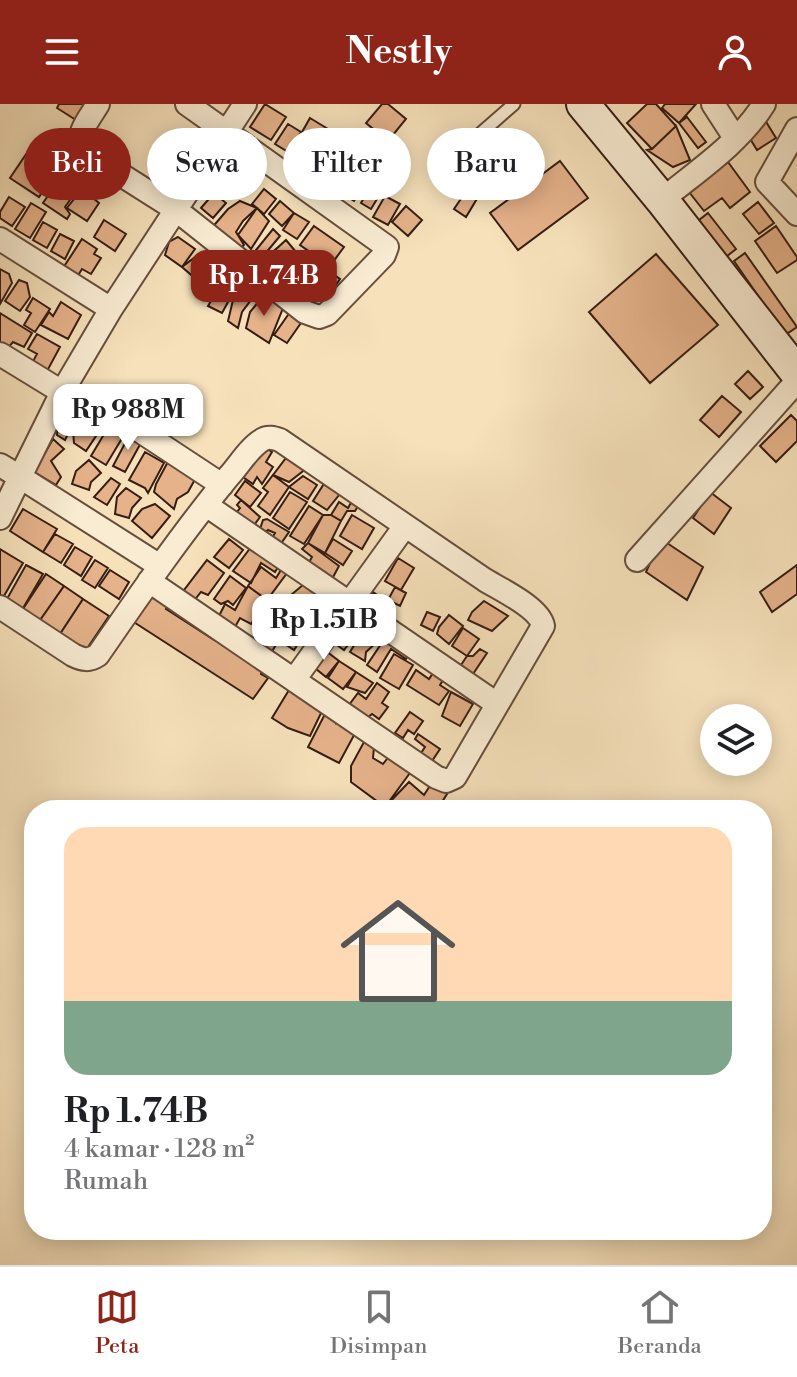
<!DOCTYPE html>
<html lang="id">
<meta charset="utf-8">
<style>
:root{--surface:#fff;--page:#f6f6f6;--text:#202124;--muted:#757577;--line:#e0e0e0;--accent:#8f2418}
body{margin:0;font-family:"Libre Bodoni",serif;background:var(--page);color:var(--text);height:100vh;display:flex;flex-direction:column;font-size:30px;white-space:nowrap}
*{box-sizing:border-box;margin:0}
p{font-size:26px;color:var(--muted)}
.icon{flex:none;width:44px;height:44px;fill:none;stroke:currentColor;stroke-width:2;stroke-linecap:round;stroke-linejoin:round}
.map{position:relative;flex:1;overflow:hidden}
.side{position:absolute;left:24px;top:696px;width:748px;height:440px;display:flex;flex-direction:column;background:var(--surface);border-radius:32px;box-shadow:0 4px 20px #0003}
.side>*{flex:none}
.banner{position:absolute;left:24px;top:24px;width:750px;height:72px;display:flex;gap:16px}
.fabs{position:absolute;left:700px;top:600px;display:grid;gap:16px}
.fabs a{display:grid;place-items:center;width:72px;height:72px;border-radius:50%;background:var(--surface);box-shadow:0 4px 20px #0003;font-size:40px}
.price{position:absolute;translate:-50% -68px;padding:0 18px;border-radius:16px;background:#fff;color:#222;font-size:26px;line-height:52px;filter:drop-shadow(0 2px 4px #0008)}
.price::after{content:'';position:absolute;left:50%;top:48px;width:24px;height:18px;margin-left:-12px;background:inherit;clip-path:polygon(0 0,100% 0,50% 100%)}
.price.active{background:var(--accent);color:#fff}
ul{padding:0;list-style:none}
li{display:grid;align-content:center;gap:16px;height:424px;padding:0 40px}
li+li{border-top:2px solid var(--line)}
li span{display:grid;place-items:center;height:248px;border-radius:24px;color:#555}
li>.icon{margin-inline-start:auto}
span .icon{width:144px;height:144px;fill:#fffc;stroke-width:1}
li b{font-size:34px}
.chip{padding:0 28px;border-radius:36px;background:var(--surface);box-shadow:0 4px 20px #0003;font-size:28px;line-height:72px}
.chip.active{background:var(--accent);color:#fff}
header{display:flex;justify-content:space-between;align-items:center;height:104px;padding:0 40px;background:var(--accent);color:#fff;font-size:36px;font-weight:800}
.tab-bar{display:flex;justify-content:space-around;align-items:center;height:112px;border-top:2px solid var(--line);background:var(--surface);font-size:22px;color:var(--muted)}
.tab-bar a{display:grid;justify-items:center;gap:4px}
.tab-bar .active{color:var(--accent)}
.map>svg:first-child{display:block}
</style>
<header><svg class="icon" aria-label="menu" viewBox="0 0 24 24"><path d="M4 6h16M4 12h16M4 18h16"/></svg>Nestly<svg class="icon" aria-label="person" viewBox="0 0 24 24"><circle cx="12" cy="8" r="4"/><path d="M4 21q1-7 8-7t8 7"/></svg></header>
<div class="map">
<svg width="797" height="1161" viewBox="0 0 797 1161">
<rect width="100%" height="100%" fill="#f6e1bb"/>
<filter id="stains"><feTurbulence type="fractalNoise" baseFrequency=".0025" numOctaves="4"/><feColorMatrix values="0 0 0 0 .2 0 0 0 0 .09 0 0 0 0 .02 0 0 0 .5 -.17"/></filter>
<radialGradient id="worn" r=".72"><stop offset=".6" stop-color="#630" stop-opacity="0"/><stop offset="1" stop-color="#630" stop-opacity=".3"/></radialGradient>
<path fill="#e5b28a" stroke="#361d13" stroke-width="2" d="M59,0H91L79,18L57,4Z
M265,0L286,13L271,36L250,23Z
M382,0H388L406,15L388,37L366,19Z
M647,0H656L676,22L652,45L627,19Z
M665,0H696L679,19L662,4Z
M687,13L706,38L698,44L679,19Z
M310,14L328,25L306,61L289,51Z
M765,16L776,34L757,46L746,28Z
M288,20L301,28L288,48L275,40Z
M676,22L690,56L673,63L647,46L652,45Z
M35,37L52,49L45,58L51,61L41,76L47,81L39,93L10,74Z
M317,46L332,55L322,73L307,64Z
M364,51L377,63L354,97L340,88Z
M560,57L588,94L518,146L490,109Z
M728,58L750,88L730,104L722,94L704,107L689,88Z
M234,60L251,73L239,89L222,77Z
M74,70L86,73L65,103L70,110L67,115L43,99L61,73L69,78Z
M373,79L383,85L371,105L361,99Z
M85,81L96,89L93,94L99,99L87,117L67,104Z
M264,85L276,95L264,110L252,100Z
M467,86L478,93L466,113L454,105Z
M214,89L226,99L213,114L201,104Z
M385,92L400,100L388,121L373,113Z
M9,93L25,103L12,122L0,114V108Z
M240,97L257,104L243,117L236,128L244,141L237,149L210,126L228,105Z
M280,97L294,109L282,122L269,110Z
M758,98L774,119L759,130L743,110Z
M31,99L46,108L30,134L15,125Z
M406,102L422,116L408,132L392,118Z
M257,104L269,117L251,145L238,131Z
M294,109L309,118L297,135L283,126Z
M708,109L736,145L717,160L689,124Z
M104,116L126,130L115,147L94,133Z
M43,118L57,126L47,144L33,136Z
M314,122L344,143L330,162L300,141Z
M776,122L797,153V156L777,169L755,137Z
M273,125L280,132L264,151L258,164L249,160L256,146Z
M60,130L74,137L65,155L51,147Z
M178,133L195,145L182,163L165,151L169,138Z
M82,135L97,145L94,150L101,154L91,170L82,165L77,173L63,164Z
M286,136L296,148L279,165L267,158L274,147Z
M211,146L217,152L197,176L182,163L198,151Z
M745,149L797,223L785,231L734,157Z
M656,150L718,221L650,279L589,208Z
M300,151L309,156L292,189L283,179L288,160Z
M232,161L251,174L233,189L222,209L208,202Z
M323,163L340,175L325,197L313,189L307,197L298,190L309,174Z
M0,165L9,170L12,179L0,200Z
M19,176L27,179L30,193L20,207L5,197Z
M245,186L254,192L242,208L238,224L228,217L233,196Z
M265,190L283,204L269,239L246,224L250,208Z
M33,194L50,205L35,228L24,221L31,209L26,206Z
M61,198L81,211L68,235L41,221L49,208L53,212Z
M290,208L303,216L287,239L274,231Z
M0,209L32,229L24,243L13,238L7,245L0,240Z
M37,230L60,243L46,269L31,261L37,250L28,245Z
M748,267L763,283L750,295L735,280Z
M722,292L741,308L719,333L700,316Z
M67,297L75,301L78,310L65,336L57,331L58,316Z
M83,304L100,310L95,319L100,326L86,347L74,339L73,327L82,316Z
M791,311L797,317V337L776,358L760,342Z
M112,317L127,326L106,361L91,352Z
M131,328L143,335L125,368L113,362Z
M53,335L64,345L51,357L61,373L56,381L34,368Z
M266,344L272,348L266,358L273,363L262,380L257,373L253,380L237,369Z
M145,348L164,359L148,389L145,384L129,376Z
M289,350L307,364L289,378L273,371Z
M170,354L198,370L188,388L177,395L174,405L154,388L156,380Z
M89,356L101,369L91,378L89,386L72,380L76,367Z
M273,371L289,383L270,411L258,402L268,388L263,384Z
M303,372L317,381L308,395L289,383Z
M111,374L120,380L107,401L94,393Z
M327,375L343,386L327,406L313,397Z
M245,377L261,389L250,403L235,391Z
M126,384L141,394L132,404L129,414L115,410L117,393Z
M290,388L307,398L289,425L273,414Z
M710,388L731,404L714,430L693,414Z
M353,395L360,399L355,407H347L341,417L331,411L339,398L348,404Z
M241,396L260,413L252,424L234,412L240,404L237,401Z
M155,400L170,412L152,434L132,417L142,405Z
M309,402L323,411L304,440L290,432Z
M23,405L57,425L43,448L10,427Z
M323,411H331L341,417L325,449L308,439Z
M352,411L374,424L362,445L340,432Z
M267,415L289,428L280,441L271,436L275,429L268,426L264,430L259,428L263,416Z
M55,430L73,440L61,459L43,448Z
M229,435L243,446L229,464L214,453Z
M333,435L352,447L343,461L325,449Z
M661,435L703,463L687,496L646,468Z
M254,439L282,457L275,468L261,459L251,479L233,467Z
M308,439L339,462L332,475L308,460L312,453L302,445Z
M75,443L92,453L81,472L64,461Z
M0,445L23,459L1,497L0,496Z
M398,454L414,464L401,486L385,477Z
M95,456L108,464L95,484L82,476Z
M207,456L224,469L208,491L201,488L193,498L181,490Z
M26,461L43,470L19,511L3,502Z
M284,461L290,465L267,496L248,482L261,463L276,474Z
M797,461V490L772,508L760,488Z
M110,466L129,478L119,495L99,482Z
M46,470L64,482L38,519L19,511Z
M230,472L246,484L233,501L228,497L221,500L214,495Z
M304,480L311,487L316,482L331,497L312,524L286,506L291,491Z
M64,482L83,495L58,533L38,519Z
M248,482L267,496L251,520L240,514L235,523L218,514L225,500L235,506Z
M395,483L406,489L400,502L388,496Z
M143,487L153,494L157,487L171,496L166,505L214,536L218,530L263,559L261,570L268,574L253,595L126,513Z
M373,488L386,497L378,508L365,499Z
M83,495L109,512L84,549L58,533Z
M268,495L280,503L267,524L255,516Z
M484,497L508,512L492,527L468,516L472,508Z
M352,506L370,520L363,529H357L344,546L330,536Z
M283,508L308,524L294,546L279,536L271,549L252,536L260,524H267Z
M427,508L440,513L433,527L421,521Z
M449,511L463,522L449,540L437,530L439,523Z
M463,524L479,535L467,552L452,542Z
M368,526L378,537L366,548L365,557L350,548L358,535Z
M384,530L411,548L406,555L391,545L377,568L367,561L381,540Z
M322,544L339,557L326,573L310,560Z
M480,545L487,549L473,570L461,561L467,552H473Z
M394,550L413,561L399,585L380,574Z
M339,557L356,568L343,585L328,574Z
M437,563L447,570L440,581L449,587L439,601L407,581L416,566L429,575Z
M356,568L373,579L365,589L347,583Z
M377,579L389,588L382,599L388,603L379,615L372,610L367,614L349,601L358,589L366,595Z
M292,581L323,605L310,632L288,624L272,614Z
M451,588L473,600L460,622L442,612Z
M326,608L333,609L336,619L341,613L359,622L339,659L308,643Z
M410,608L423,617L414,630L408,626L403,634L395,629Z
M418,630L440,645L432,657L421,649L425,643L415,635Z
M364,638L374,643L373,654L383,660L393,647L415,662L385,703L351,678V662Z
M435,674L447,690L437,706H392L385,703L409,678L424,691Z"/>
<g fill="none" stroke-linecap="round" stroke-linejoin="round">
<g stroke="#664e3d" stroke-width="15">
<path id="lane" d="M481,29L514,0"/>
</g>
<g stroke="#664e3d" stroke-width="26">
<path id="street" d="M98,0C90,14 75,30 82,46L175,105L305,208L319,213L327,210L384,151L387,143L187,0
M713,0L735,34
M797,25L767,78L797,110
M662,96C697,67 740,39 764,0
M0,135L111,205
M0,250L62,288L131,321L222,381
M0,361L20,373L62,288L111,205L245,0
M206,401L497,600
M0,414L20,373L160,462
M637,456L797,277
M0,503L73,551C83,556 89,557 98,551C140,490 182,429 229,372C239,361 249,344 262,336C268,332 274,334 280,336L485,476C500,485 540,504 543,522L455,673L446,677L436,673L149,477
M294,576L405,422"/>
</g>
<g stroke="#361d13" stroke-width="36">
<path id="secondary" d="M583,0L662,96L797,269"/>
</g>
<use href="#lane" stroke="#f9ecd3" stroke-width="11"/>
<use href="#street" stroke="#f9ecd3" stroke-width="22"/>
<use href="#secondary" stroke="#f9ecd3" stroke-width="32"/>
</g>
<rect width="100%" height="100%" filter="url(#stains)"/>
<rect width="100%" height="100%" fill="url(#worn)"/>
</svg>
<div class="fabs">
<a><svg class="icon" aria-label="layers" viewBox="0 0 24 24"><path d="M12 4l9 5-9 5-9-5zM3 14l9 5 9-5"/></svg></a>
</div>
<b class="price active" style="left:264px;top:214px">Rp 1.74B</b>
<b class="price" style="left:128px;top:348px">Rp 988M</b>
<b class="price" style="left:324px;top:558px">Rp 1.51B</b>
<div class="banner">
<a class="chip active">Beli</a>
<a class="chip">Sewa</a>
<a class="chip">Filter</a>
<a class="chip">Baru</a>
</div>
<section class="side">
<ul>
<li><span style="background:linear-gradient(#ffd9b3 70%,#7fa58c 0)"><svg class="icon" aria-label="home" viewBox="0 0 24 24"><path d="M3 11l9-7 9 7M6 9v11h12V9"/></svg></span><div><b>Rp 1.74B</b><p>4 kamar · 128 m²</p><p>Rumah</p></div></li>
</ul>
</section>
</div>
<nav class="tab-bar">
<a class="active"><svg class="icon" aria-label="map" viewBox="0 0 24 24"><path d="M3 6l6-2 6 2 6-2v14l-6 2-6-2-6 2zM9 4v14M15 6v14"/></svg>Peta</a>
<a><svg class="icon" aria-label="saved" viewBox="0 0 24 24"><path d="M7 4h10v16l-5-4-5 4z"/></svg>Disimpan</a>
<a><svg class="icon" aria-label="home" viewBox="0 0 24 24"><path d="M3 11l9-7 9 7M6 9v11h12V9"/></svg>Beranda</a>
</nav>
